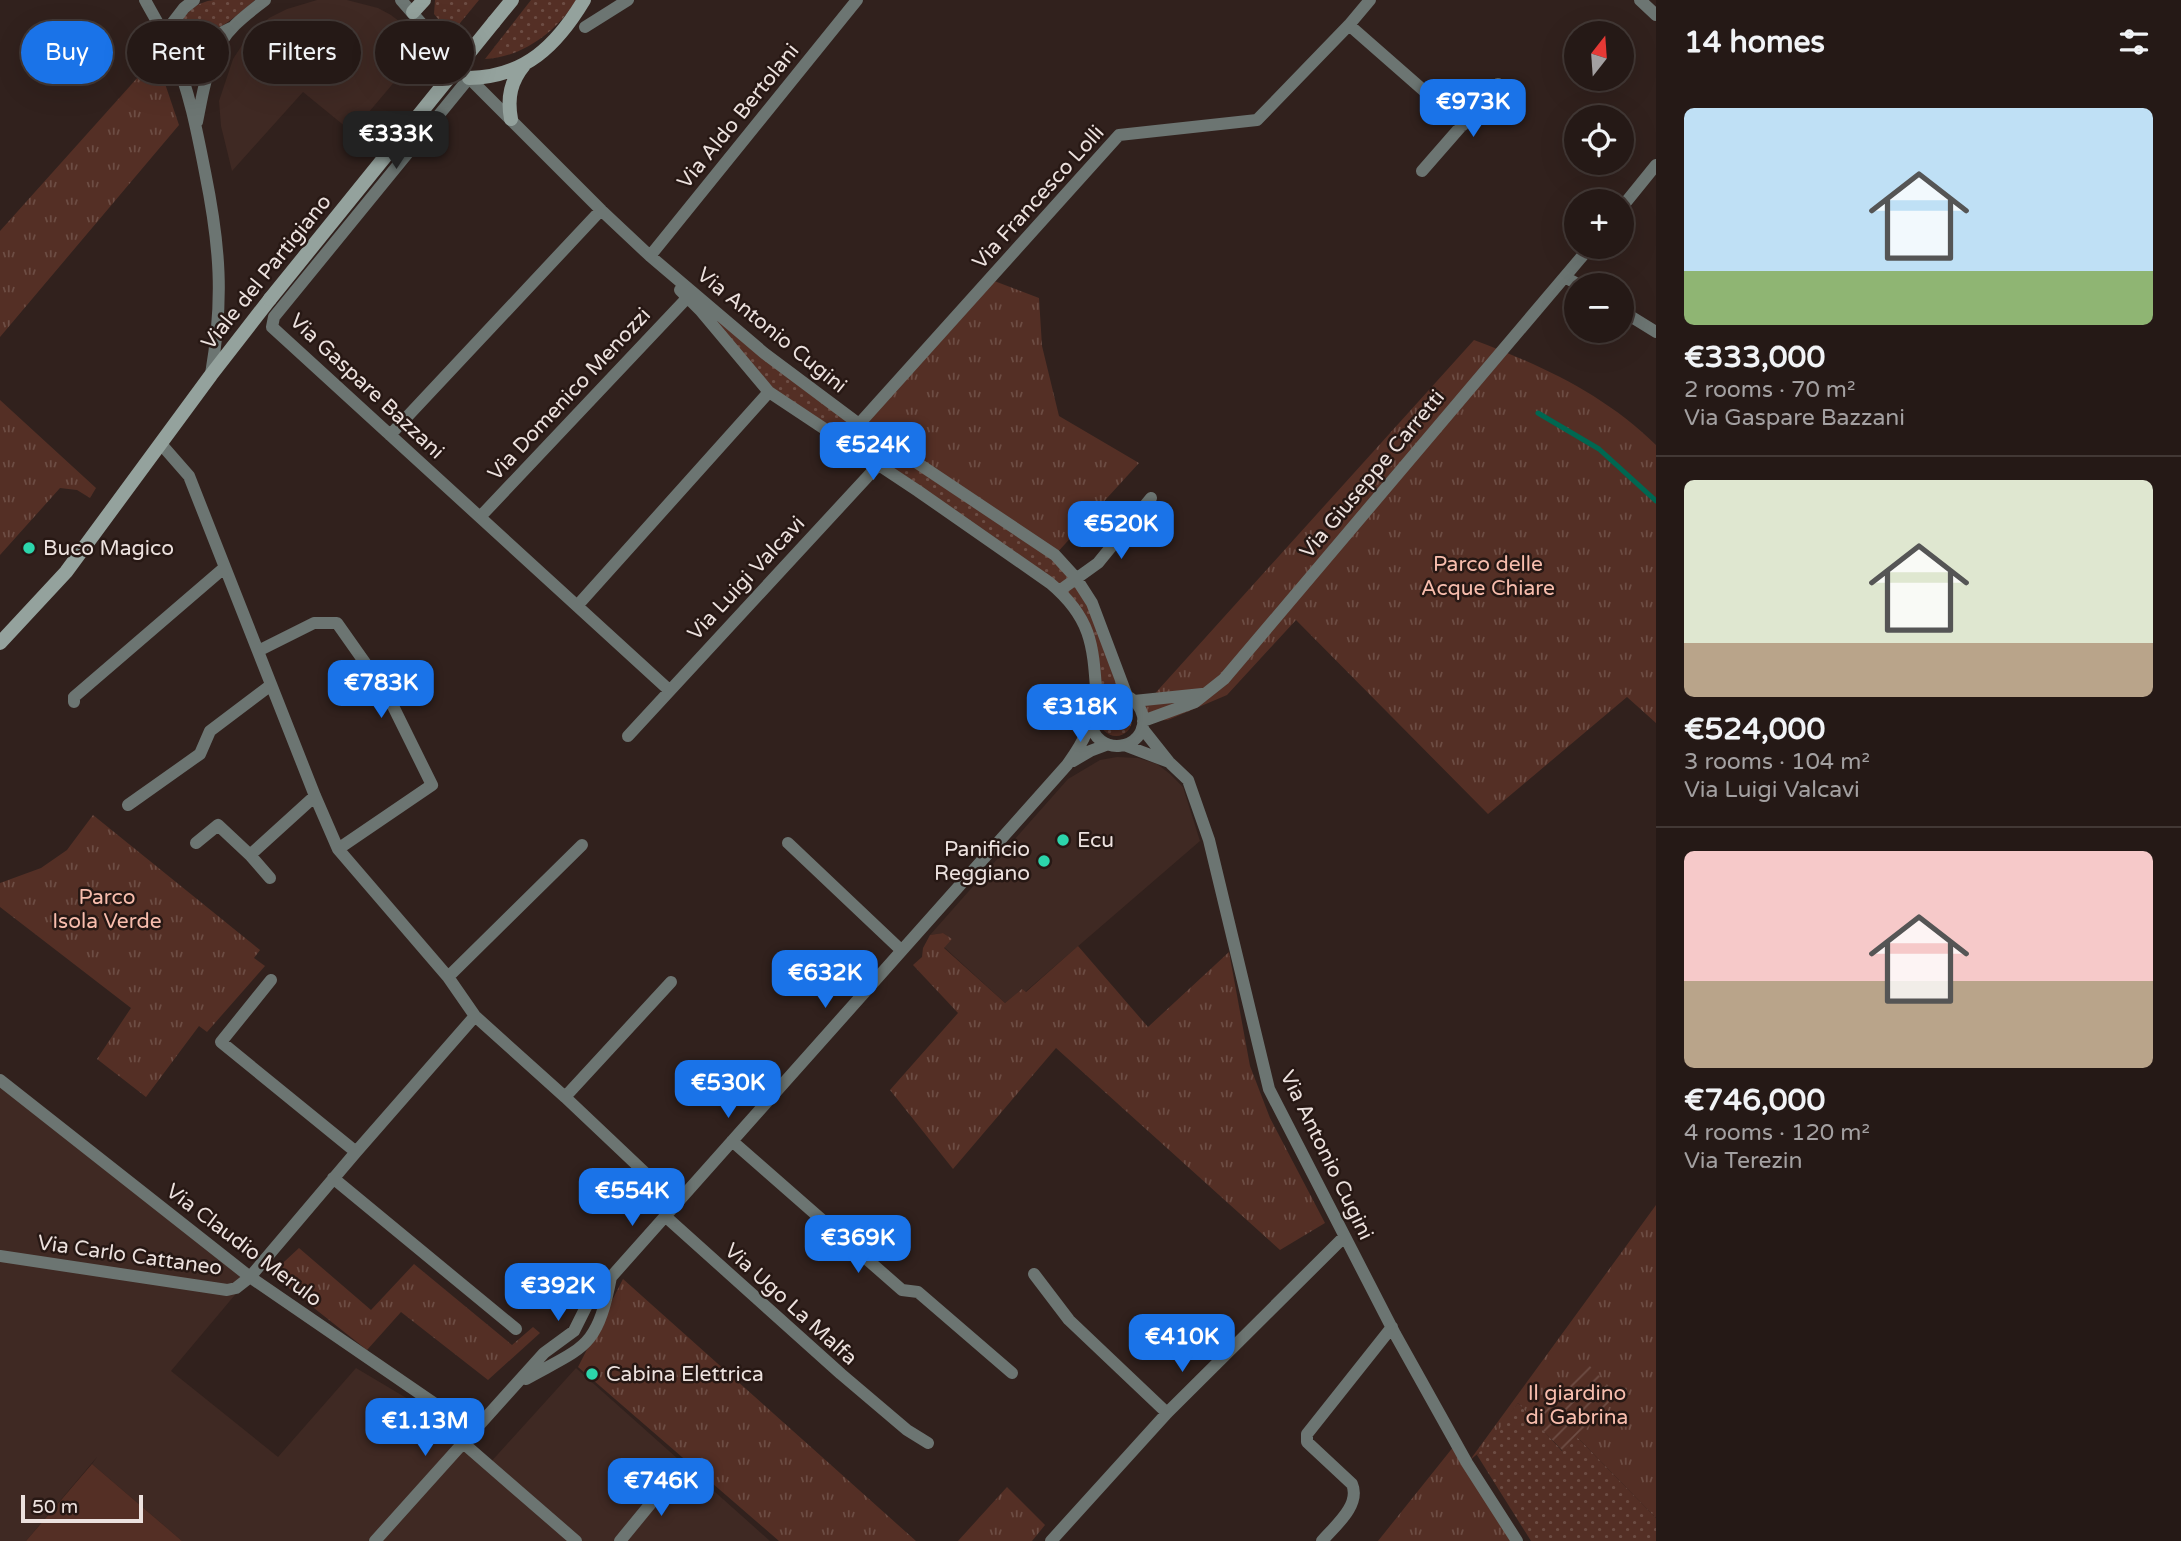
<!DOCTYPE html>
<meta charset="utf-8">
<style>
:root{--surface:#251916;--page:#2d221f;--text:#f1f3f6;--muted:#a3a0a1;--line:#423835;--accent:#1a73e8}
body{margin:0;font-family:"Varela Round",sans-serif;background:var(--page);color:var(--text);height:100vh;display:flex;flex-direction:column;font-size:26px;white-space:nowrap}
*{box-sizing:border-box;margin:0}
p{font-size:23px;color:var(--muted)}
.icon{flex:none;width:38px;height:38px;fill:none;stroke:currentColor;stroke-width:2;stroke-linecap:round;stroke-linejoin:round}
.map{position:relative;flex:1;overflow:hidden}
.side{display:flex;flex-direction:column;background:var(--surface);width:525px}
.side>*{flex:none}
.top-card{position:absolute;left:21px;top:21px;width:665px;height:63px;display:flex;gap:14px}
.needle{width:46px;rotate:17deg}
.tools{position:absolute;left:1564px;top:21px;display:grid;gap:14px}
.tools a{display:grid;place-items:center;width:70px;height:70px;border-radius:50%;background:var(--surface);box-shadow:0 7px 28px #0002,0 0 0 2px var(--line);font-size:35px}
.scale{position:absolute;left:21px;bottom:18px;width:122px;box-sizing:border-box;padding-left:7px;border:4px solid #ece1de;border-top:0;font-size:19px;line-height:24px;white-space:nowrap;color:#ece1de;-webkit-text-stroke:5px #271814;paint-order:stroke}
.price{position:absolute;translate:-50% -60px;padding:0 16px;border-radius:14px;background:var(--accent);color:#fff;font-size:23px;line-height:46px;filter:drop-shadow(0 2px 4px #0008)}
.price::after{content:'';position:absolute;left:50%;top:42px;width:21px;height:16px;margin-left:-10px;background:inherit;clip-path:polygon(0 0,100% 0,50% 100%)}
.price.active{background:#222;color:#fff}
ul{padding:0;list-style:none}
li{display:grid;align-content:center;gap:14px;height:371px;padding:0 28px}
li+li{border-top:2px solid var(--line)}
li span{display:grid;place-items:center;height:217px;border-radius:10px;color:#555}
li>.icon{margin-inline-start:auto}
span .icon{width:126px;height:126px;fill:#fffc;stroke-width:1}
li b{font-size:30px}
h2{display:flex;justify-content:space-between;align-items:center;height:84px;padding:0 28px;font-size:30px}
.tag{padding:0 24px;border-radius:32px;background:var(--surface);box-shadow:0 7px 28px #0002,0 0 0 2px var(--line);font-size:24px;line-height:63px}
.tag.active{background:var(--accent);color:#fff}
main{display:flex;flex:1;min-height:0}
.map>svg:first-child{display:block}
</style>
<main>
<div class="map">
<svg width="1656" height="1541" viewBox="0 0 1656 1541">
<defs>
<pattern id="grass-dots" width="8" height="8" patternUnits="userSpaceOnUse" patternTransform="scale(1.75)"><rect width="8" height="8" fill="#542f25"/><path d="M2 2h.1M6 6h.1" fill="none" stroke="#6d4d44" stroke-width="1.8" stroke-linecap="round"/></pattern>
<pattern id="park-tufts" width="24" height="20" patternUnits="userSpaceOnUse" patternTransform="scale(1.75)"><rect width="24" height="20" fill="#542f25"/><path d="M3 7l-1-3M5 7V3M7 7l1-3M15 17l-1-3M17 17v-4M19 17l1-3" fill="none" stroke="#6d4d44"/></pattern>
<pattern id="garden-furrows" width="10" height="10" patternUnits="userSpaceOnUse" patternTransform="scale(1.75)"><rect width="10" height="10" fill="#542f25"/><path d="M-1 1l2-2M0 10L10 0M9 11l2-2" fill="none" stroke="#6d4d44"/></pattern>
</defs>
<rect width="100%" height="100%" fill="#31211d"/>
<path fill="#3f2923" d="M317,0H347L378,8L391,15L408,28L424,47L352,132L303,92L232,171L221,126L219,101L233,59L248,36L269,18L287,9Z
M1117,757L1138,758L1157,764L1170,774L1183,787L1200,841L1025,992L1021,990L1005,1003L944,947L951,939L943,933L930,935L1068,779L1100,760Z
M0,1079L250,1277L171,1371L278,1457L356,1368L462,1431L457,1437L489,1464L576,1368L770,1541H182L92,1464L97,1457L26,1541H0Z"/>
<path fill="url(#grass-dots)" d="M214,0H255C235,17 207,45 178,30L177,25C188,12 196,2 214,0Z
M435,0H479L451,34L434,14Z
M531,0H576C558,31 521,58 485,59Z
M178,43L189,46L213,45L208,50L195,87Z
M687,298L1055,555L1076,578L1127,696L1104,697L1094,652L1069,599L769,392Z
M1100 720a16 16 0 1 1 32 0a16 16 0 1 1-32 0Z
M1518,1403L1562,1451L1577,1437L1656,1518V1541H1531L1477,1455Z"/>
<path fill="url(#park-tufts)" d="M156,57L179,125L0,337V231Z
M989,279L1039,298L1042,346L1059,416L1139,463L1055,555L859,424Z
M1474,340C1541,365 1604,394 1656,445V723L1627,697L1488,814L1296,620L1227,695L1168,720L1143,721L1141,709Z
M0,400L96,488L90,498L77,490L60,488L0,555Z
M93,815L260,950L254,958L265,966L207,1032L199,1026L146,1097L97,1059L131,1008L0,907V883L41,868L67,850Z
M943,933L952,939L944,948L1005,1003L1022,989L1026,992L1078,946L1148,1027L1229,952L1250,1066L1270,1118L1325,1223L1280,1250L1056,1048L953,1169L890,1090L958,1013L913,965L922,957L923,948L930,935Z
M1656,1205V1518L1578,1438L1563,1451L1518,1403L1486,1447L1470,1460Z
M299,1248L371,1310L414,1264L512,1345L533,1327L540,1333L488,1380L401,1312L367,1350L271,1274Z
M623,1279L916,1541H779L578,1367Z
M1454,1446L1516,1541H1378Z
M1007,1487L1045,1525L1032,1541H958Z"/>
<path fill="url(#garden-furrows)" d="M1587,1363L1619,1397L1563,1451L1530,1417Z"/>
<path fill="#542f25" d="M92,1464L182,1541H26Z"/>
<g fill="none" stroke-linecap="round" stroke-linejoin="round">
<path stroke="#006751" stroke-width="5" d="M1538,413L1599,449L1656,501"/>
<path stroke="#6c7572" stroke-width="12" d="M145,0C154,17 165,34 173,52C189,90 197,131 205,172C220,246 224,299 211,374
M401,0L469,78L601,210L650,256L764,353L859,424L1055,555L1076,578L1092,603L1127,696
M1640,0L1656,15
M1349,25L1463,125
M585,27L628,0
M164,34C188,40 208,41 231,28
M164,34L184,8L194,0
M469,78L274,317L272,327L669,690
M197,122C204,88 208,51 235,25C244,16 255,8 265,0
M1422,171L1498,84
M1622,207L1656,165
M650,256L857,0
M1565,277L1579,285
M680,290L700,310L769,392L918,491L1050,583C1094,620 1093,648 1097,702
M1622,311L1656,332
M859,424L1119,135L1257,120L1349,25L1370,0
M390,435L601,210
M161,444L189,476L315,796L338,849L448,977L475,1016L565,1097L677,1203
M480,517L687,298
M1059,591L1098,563L1151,498
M577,606L769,392
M258,651L314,623H337L387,694L432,785L338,849
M1134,701L1202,694
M74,702V697L224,568
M1143,721L1195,702L1224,679L1590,247
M1142,728L1169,762L1188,780L1209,840L1269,1089L1395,1334L1467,1463L1517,1541
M628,736L894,448
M1124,745L1169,762
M1073,761L1090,751L1106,745
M128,805L200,754L210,731L271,685
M196,843L218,825L250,855L315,796
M788,843L901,950
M250,855L270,878
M448,977L582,845
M271,980L221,1042L356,1152
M0,1080L250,1277L473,1430
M565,1097L671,982
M732,1141L902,1290L918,1292L1012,1373
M333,1178L516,1329
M665,1216L841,1374L907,1430L928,1443
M0,1256L227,1290L236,1288L250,1277L356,1152L475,1016
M1034,1274L1069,1320L1167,1413
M526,1379C585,1346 597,1349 611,1277
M462,1442L576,1541
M375,1541L544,1353L574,1331L587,1305L612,1276L1067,765C1074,755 1082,744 1086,733C1093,715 1096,683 1127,696C1135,700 1141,708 1143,716C1148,751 1095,759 1090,720
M620,1541L675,1474
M1051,1541L1167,1413L1344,1237
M1322,1541C1335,1526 1361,1505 1352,1484L1307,1442V1434L1392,1327"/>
<path stroke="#94a29d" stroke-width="14" d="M413,12L424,0
M494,22L512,0
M469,78C525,77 557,45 584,0
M511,119C507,97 511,81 524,65
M0,643L66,572L211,375L270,299"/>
<path stroke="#94a29d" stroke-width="14" d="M270,299L494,22"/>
</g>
<g fill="#2cd5ab" stroke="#271814" stroke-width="2.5">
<circle cx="29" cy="548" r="7"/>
<circle cx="1063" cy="840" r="7"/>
<circle cx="1044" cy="861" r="7"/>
<circle cx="592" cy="1374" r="7"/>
</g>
<g text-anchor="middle" stroke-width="5" stroke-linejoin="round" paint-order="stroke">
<g font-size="21" fill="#ece1de" stroke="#271814">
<text transform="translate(738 116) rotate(-51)" y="7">Via Aldo Bertolani</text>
<text transform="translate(1038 197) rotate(-48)" y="7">Via Francesco Lolli</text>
<text transform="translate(266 272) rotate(-51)" y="7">Viale del Partigiano</text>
<text transform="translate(772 330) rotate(39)" y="7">Via Antonio Cugini</text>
<text transform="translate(367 386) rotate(43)" y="7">Via Gaspare Bazzani</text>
<text transform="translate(569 394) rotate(-47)" y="7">Via Domenico Menozzi</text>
<text transform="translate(1372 474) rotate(-50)" y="7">Via Giuseppe Carretti</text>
<text transform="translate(746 578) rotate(-47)" y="7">Via Luigi Valcavi</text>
<text transform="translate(1327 1155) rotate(64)" y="7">Via Antonio Cugini</text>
<text transform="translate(244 1245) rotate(37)" y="7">Via Claudio Merulo</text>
<text transform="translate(130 1255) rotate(8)" y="7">Via Carlo Cattaneo</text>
<text transform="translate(791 1304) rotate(42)" y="7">Via Ugo La Malfa</text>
</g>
<g font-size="21" fill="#ece1de" stroke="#271814" text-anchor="start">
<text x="43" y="555">Buco Magico</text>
<text x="1077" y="847">Ecu</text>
<text x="1030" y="856" text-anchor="end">Panificio<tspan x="1030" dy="24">Reggiano</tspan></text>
<text x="606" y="1381">Cabina Elettrica</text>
</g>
<g font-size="21" fill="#f8bdad" stroke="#271814">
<text x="1488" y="571">Parco delle<tspan x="1488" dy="24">Acque Chiare</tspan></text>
<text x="107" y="904">Parco<tspan x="107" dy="24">Isola Verde</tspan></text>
<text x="1577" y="1400">Il giardino<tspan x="1577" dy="24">di Gabrina</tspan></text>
</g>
</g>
</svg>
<div class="tools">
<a><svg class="needle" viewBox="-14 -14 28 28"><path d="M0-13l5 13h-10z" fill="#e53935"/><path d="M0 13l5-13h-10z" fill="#a3a0a1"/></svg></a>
<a><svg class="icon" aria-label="locate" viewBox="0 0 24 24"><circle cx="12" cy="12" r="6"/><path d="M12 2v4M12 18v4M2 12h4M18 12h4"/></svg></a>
<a>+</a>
<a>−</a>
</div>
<div class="scale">50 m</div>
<b class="price" style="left:1473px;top:139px">€973K</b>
<b class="price active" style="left:396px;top:171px">€333K</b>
<b class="price" style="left:873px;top:482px">€524K</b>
<b class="price" style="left:1121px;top:561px">€520K</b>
<b class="price" style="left:381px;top:720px">€783K</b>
<b class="price" style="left:1080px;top:744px">€318K</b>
<b class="price" style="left:825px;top:1010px">€632K</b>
<b class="price" style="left:728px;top:1120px">€530K</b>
<b class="price" style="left:632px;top:1228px">€554K</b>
<b class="price" style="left:858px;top:1275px">€369K</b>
<b class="price" style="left:558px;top:1323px">€392K</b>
<b class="price" style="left:1182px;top:1374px">€410K</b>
<b class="price" style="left:425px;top:1458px">€1.13M</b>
<b class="price" style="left:661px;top:1518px">€746K</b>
<div class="top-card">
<a class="tag active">Buy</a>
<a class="tag">Rent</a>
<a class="tag">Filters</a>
<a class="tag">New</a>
</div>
</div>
<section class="side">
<h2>14 homes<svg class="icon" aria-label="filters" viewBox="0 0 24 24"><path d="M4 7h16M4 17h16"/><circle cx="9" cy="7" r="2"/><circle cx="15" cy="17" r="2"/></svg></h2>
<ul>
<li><span style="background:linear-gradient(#bfe0f5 75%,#8fb573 0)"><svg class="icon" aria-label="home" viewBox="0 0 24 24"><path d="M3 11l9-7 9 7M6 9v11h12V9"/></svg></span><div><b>€333,000</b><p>2 rooms · 70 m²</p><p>Via Gaspare Bazzani</p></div></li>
<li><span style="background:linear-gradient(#dfe7d0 75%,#b9a48a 0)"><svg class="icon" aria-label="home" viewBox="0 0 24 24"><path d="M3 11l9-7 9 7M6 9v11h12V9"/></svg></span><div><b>€524,000</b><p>3 rooms · 104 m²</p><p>Via Luigi Valcavi</p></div></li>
<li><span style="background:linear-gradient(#f6c9c9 60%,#b9a48a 0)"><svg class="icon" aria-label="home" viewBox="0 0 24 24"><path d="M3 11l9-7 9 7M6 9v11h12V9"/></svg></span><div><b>€746,000</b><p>4 rooms · 120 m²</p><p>Via Terezin</p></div></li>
</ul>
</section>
</main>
